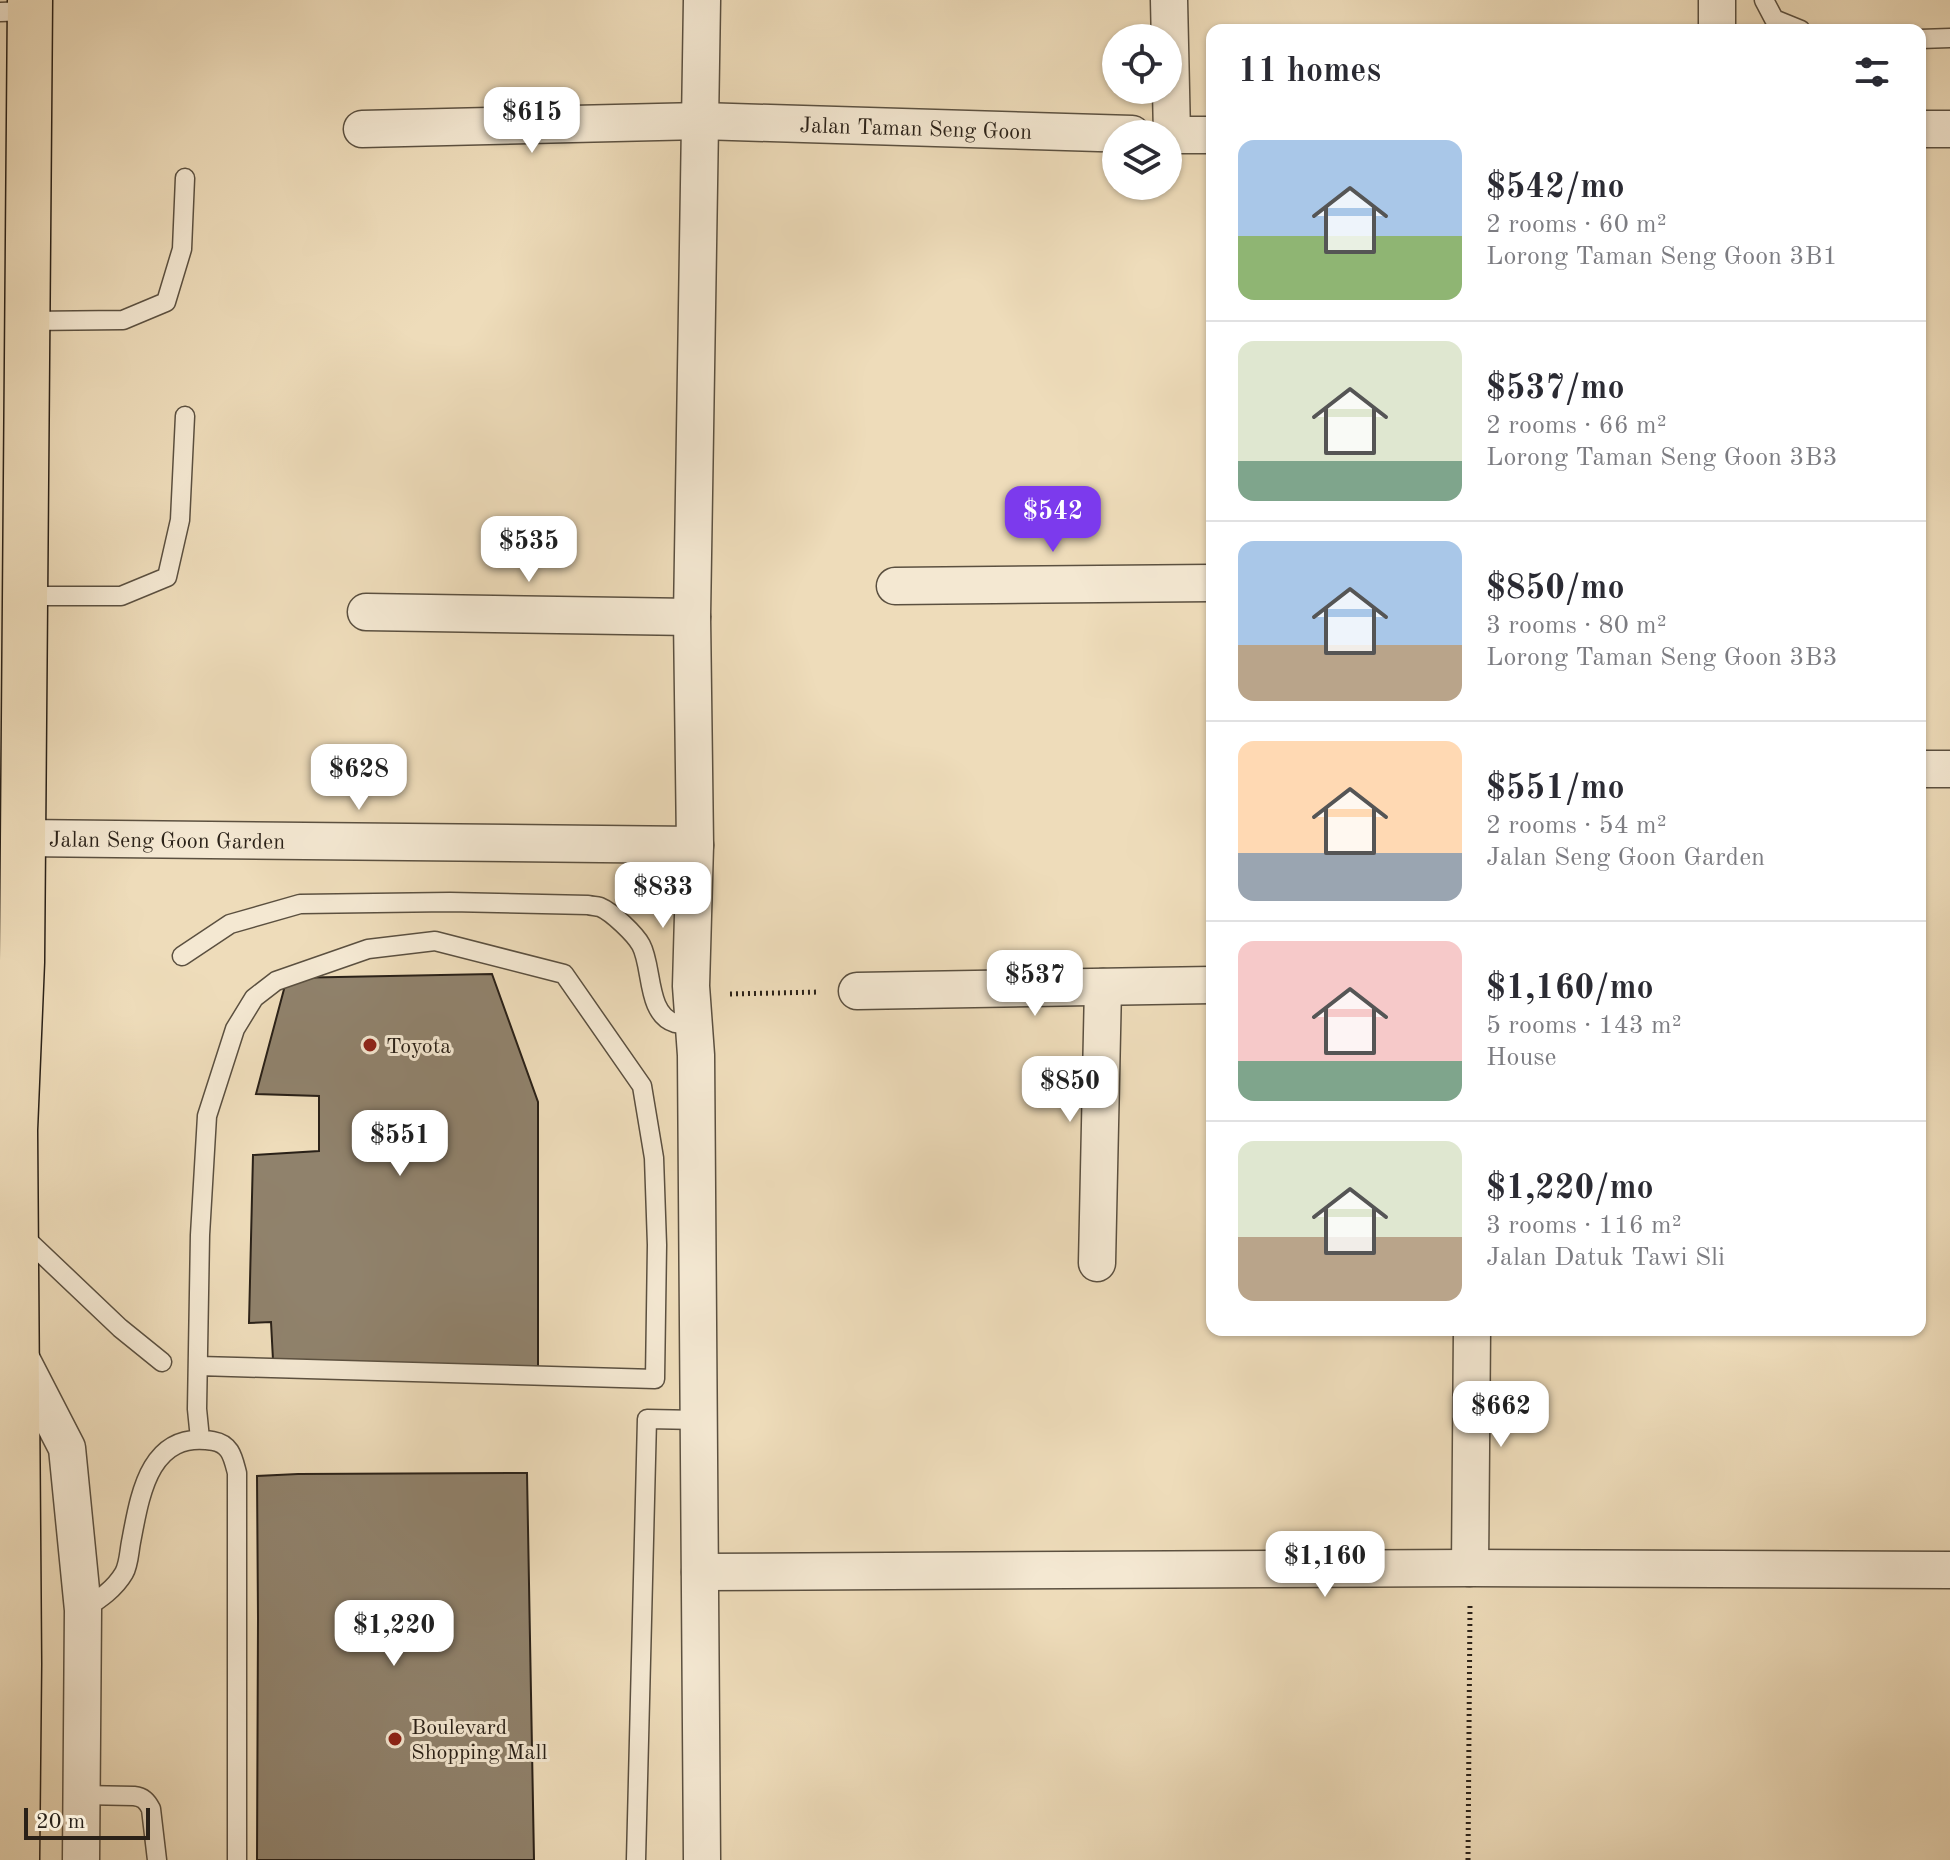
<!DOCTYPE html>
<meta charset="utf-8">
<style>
:root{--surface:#fff;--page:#f7f7f7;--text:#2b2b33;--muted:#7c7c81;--line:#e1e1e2;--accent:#7c3aed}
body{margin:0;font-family:"Old Standard TT",serif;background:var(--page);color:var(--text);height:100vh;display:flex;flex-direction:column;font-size:30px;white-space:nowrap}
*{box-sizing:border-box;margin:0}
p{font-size:26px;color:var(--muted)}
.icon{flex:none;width:44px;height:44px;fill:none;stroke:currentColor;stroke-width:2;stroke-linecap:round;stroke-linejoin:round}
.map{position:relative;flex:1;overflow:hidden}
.drawer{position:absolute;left:1206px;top:24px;width:720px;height:1312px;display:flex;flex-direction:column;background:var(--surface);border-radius:16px;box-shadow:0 2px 6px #0004}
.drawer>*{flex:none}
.controls{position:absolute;left:1102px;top:24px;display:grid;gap:16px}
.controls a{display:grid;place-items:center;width:80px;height:80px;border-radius:50%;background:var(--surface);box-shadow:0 2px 6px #0004;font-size:40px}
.scale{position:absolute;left:24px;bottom:20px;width:126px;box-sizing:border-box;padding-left:8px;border:4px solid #2a2118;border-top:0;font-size:22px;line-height:28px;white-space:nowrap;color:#2a2118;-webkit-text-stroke:6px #f4e8d2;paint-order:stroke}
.price{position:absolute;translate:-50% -68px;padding:0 18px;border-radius:16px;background:#fff;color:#222;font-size:26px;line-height:52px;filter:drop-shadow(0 2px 4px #0008)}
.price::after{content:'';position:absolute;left:50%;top:48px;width:24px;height:18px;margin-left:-12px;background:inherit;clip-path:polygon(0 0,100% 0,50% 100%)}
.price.current{background:var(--accent);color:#fff}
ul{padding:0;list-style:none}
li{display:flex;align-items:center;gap:24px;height:200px;padding:0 32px}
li+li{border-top:2px solid var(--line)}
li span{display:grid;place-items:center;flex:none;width:224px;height:160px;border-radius:16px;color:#555}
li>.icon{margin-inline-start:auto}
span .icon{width:96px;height:96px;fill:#fffc;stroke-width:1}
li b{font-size:34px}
h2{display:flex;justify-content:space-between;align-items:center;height:96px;padding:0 32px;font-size:34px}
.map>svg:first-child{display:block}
</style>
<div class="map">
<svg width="1950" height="1860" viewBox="0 0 1950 1860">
<rect width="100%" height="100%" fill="#eedcba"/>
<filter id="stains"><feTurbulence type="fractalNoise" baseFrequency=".0025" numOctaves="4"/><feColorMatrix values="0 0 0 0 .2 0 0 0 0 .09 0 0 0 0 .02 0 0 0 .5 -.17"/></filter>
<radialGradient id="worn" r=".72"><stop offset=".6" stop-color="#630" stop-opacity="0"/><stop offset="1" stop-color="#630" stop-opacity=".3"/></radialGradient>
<path fill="#90826c" stroke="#2a2118" stroke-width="2" d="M492,974L538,1102V1368L273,1360L271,1322L249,1323L253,1155L319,1151V1096L256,1094L287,978Z
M527,1473L534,1860H257L258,1618L257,1476L298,1474Z"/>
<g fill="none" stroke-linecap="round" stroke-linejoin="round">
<g stroke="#5b5040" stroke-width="21">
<path id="lane" d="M1764,0L1774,19L1801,30
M0,12L29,11
M1920,39L1950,38
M28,321L123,320L166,302L182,249L185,178
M25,596H121L167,577L180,520L185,416
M182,956L230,924L300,904L450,902L588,905C592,906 596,906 600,907C612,912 635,934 641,945C653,967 646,1014 675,1023C680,1024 688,1023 694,1022
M20,1233L120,1328L162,1362
M199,1366L655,1379L657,1245L654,1158L642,1086L564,974L435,941L368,949L276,981L254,998L235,1029L207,1116L200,1235L197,1409L200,1439
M83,1610C98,1600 114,1590 124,1573C129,1564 129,1552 131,1542C140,1495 149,1430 213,1441C231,1444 233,1458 237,1473V1860
M81,1795L134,1796C143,1797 147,1801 151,1809L157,1860
M636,1860L647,1419L699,1420"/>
</g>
<g stroke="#5b5040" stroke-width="39">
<g id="street">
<path d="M1169,0L1172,135"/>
<path d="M1717,30V0"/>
<path id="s1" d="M362,129L701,121L1132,134"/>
<path d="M1920,129H1950"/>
<path d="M1168,135H1212"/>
<path d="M895,586L1212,583"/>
<path d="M366,612L692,617"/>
<path d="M1920,769H1950"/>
<path id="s2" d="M23,838L695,845"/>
<path d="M857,991L1212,985"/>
<path d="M1097,1263L1103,987"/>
<path d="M17,1351L67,1448L83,1610L81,1860"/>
<path d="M1470,1568L1472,1330"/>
<path d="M700,1572L1470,1568L1950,1570"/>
<path d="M702,1860L696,1055L691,986L695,845L692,617L702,0"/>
</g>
</g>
<g stroke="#2a2118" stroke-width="47">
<path id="highway" d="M17,1860L19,1664L15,1130L22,962L30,0"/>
</g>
<path stroke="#2a2118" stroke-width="5" stroke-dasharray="2 4" stroke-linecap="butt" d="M730,994L820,992
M1468,1860L1470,1605"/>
<use href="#lane" stroke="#f4e8d2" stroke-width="18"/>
<use href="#street" stroke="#f4e8d2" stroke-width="36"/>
<use href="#highway" stroke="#eedcba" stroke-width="44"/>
</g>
<g fill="#8f2418" stroke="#f4e8d2" stroke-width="3">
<circle cx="370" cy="1045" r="8"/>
<circle cx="395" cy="1739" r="8"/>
</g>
<g text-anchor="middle" stroke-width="6" stroke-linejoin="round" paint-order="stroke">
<g font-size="22" fill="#2a2118" stroke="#f4e8d2">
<text dy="8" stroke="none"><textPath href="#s1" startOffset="554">Jalan Taman Seng Goon</textPath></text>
<text dy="8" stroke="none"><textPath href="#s2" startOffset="144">Jalan Seng Goon Garden</textPath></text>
</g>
<g font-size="22" fill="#2a2118" stroke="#f4e8d2" text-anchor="start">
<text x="386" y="1053">Toyota</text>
<text x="411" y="1734">Boulevard<tspan x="411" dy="25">Shopping Mall</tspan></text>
</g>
</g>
<rect width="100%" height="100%" filter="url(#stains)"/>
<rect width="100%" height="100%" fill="url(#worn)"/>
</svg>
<div class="controls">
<a><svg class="icon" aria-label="locate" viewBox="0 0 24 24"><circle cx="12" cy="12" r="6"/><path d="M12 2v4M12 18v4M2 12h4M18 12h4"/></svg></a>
<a><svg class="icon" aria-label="layers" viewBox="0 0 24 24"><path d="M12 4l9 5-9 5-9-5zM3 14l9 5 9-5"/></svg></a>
</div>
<div class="scale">20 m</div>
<b class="price" style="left:532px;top:155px">$615</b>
<b class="price current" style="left:1053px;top:554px">$542</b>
<b class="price" style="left:529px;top:584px">$535</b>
<b class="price" style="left:359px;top:812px">$628</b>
<b class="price" style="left:663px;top:930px">$833</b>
<b class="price" style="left:1035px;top:1018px">$537</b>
<b class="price" style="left:1070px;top:1124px">$850</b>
<b class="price" style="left:400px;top:1178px">$551</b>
<b class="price" style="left:1501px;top:1449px">$662</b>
<b class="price" style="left:1325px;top:1599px">$1,160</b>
<b class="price" style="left:394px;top:1668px">$1,220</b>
<section class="drawer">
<h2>11 homes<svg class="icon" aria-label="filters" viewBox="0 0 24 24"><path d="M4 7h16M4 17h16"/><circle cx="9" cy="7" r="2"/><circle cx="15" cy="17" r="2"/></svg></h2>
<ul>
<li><span style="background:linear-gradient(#a9c7e8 60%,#8fb573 0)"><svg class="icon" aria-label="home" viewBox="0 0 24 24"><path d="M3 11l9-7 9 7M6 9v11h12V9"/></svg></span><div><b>$542/mo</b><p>2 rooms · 60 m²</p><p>Lorong Taman Seng Goon 3B1</p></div></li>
<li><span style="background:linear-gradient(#dfe7d0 75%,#7fa58c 0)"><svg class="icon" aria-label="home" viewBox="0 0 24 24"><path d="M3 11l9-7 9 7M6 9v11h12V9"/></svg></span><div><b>$537/mo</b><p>2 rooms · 66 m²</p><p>Lorong Taman Seng Goon 3B3</p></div></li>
<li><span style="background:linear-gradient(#a9c7e8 65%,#b9a48a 0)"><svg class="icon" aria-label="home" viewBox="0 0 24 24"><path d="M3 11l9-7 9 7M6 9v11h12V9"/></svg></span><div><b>$850/mo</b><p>3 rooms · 80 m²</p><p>Lorong Taman Seng Goon 3B3</p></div></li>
<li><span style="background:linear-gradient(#ffd9b3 70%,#9aa5b1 0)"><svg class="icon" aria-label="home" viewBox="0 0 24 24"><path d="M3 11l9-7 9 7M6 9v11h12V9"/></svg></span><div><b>$551/mo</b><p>2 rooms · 54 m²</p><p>Jalan Seng Goon Garden</p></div></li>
<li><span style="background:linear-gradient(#f6c9c9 75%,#7fa58c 0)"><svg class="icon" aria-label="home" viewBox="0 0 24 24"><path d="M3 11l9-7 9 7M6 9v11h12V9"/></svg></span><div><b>$1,160/mo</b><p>5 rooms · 143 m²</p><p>House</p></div></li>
<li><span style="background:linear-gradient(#dfe7d0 60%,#b9a48a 0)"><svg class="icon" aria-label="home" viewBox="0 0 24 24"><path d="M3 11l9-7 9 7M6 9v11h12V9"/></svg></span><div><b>$1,220/mo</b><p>3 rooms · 116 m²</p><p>Jalan Datuk Tawi Sli</p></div></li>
</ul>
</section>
</div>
